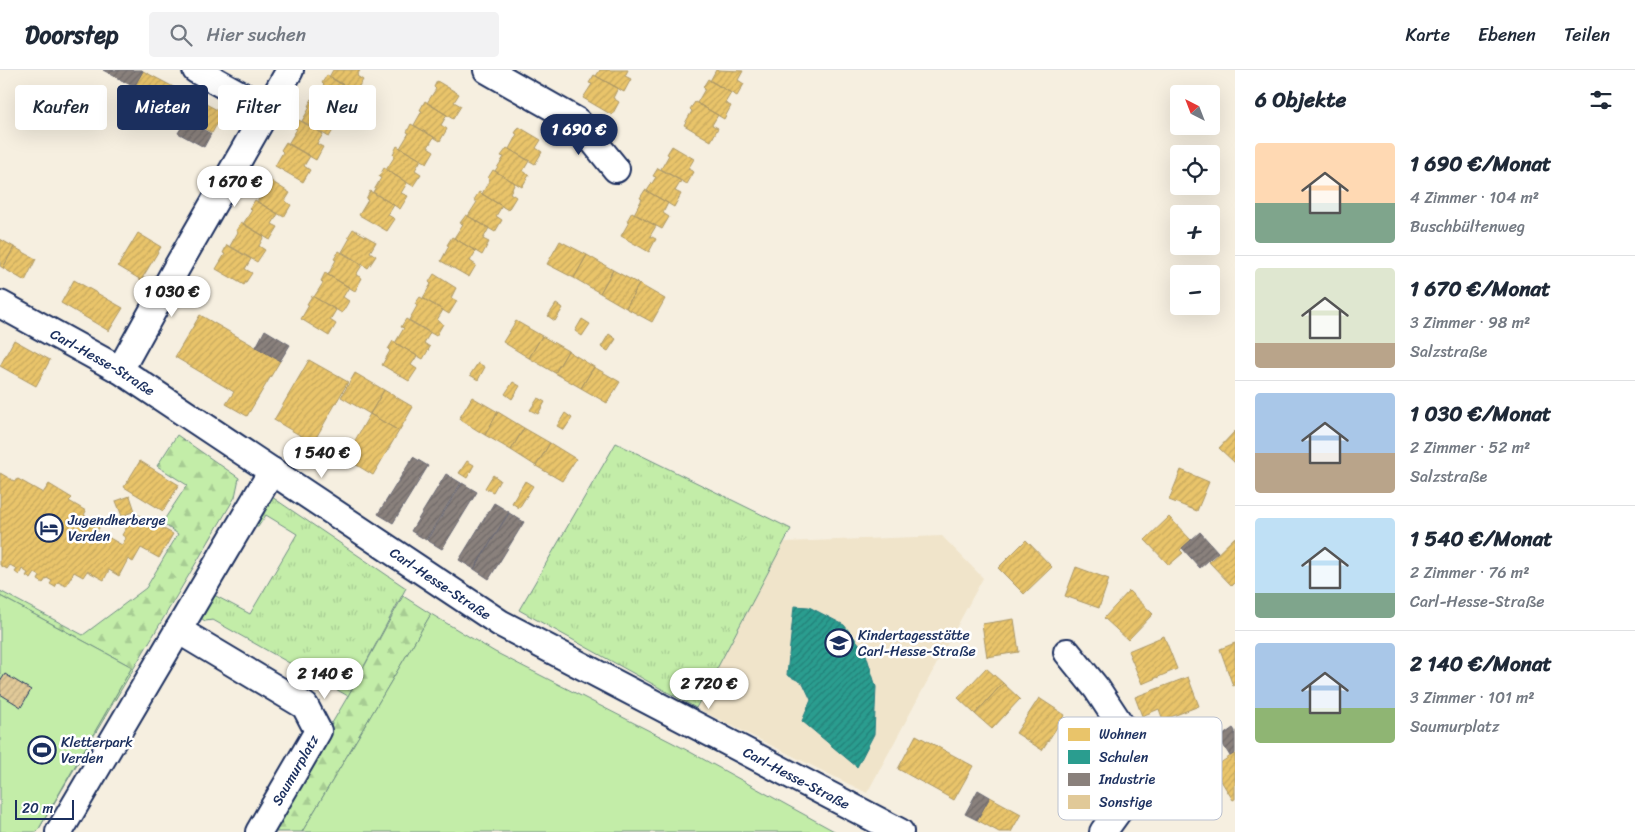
<!DOCTYPE html>
<html lang="de">
<meta charset="utf-8">
<style>
:root{--surface:#fff;--page:#f2f2f3;--text:#1f2937;--muted:#747a83;--line:#e0e1e3;--accent:#1b2f5e}
body{margin:0;font-family:Sriracha,sans-serif;background:var(--page);color:var(--text);height:100vh;display:flex;flex-direction:column;font-size:19px;white-space:nowrap}
*{box-sizing:border-box;margin:0}
p{font-size:16px;color:var(--muted)}
.icon{flex:none;width:28px;height:28px;fill:none;stroke:currentColor;stroke-width:2;stroke-linecap:round;stroke-linejoin:round}
.map{position:relative;flex:1;overflow:hidden}
.sheet{display:flex;flex-direction:column;background:var(--surface);width:400px}
.sheet>*{flex:none}
.guide{position:absolute;left:15px;top:15px;width:475px;height:45px;display:flex;gap:10px}
.needle{width:32px;rotate:318deg}
.controls{position:absolute;left:1170px;top:15px;display:grid;gap:10px}
.controls a{display:grid;place-items:center;width:50px;height:50px;border-radius:5px;background:var(--surface);box-shadow:0 5px 20px #0002;font-size:25px}
.scale{position:absolute;left:15px;bottom:12px;width:59px;box-sizing:border-box;padding-left:5px;border:2px solid #1b2f5e;border-top:0;font-size:14px;line-height:18px;white-space:nowrap;color:#1b2f5e;-webkit-text-stroke:4px #fff;paint-order:stroke}
.price{position:absolute;translate:-50% -42px;padding:0 11px;border-radius:18px;background:#fff;color:#222;font-size:16px;line-height:32px;filter:drop-shadow(0 1px 2px #0008)}
.price::after{content:'';position:absolute;left:50%;top:30px;width:15px;height:11px;margin-left:-8px;background:inherit;clip-path:polygon(0 0,100% 0,50% 100%)}
.price.current{background:var(--accent);color:#fff}
ul{padding:0;list-style:none}
li{display:flex;align-items:center;gap:15px;height:125px;padding:0 20px}
li+li{border-top:1px solid var(--line)}
li span{display:grid;place-items:center;flex:none;width:140px;height:100px;border-radius:5px;color:#555}
li>.icon{margin-inline-start:auto}
span .icon{width:60px;height:60px;fill:#fffc;stroke-width:1}
li b{font-size:21px}
h2{display:flex;justify-content:space-between;align-items:center;height:60px;padding:0 20px;font-size:21px}
.tag{padding:0 18px;border-radius:5px;background:var(--surface);box-shadow:0 5px 20px #0002;font-size:18px;line-height:45px}
.tag.current{background:var(--accent);color:#fff}
header{display:flex;align-items:center;gap:30px;box-sizing:border-box;height:70px;padding:0 25px;background:var(--surface);border-bottom:1px solid var(--line)}
header strong{font-size:24px}
nav{display:flex;gap:28px;margin-inline-start:auto;font-size:18px}
.search{width:350px;height:45px;background:var(--page);display:flex;align-items:center;gap:12px;box-sizing:border-box;padding:0 18px;border-radius:5px;color:var(--muted);font-size:19px}
main{display:flex;flex:1;min-height:0}
.map>svg:first-child{display:block}
</style>
<header>
<strong>Doorstep</strong>
<div class="search"><svg class="icon" aria-label="search" viewBox="0 0 24 24"><circle cx="10" cy="10" r="6"/><path d="M15 15l6 6"/></svg>Hier suchen</div>
<nav><a>Karte</a><a>Ebenen</a><a>Teilen</a></nav>
</header>
<main>
<div class="map">
<svg width="1235" height="762" viewBox="0 0 1235 762">
<defs>
<pattern id="grass-tufts" width="24" height="20" patternUnits="userSpaceOnUse" patternTransform="scale(1.25)"><rect width="24" height="20" fill="#c3eda8"/><path d="M3 7l-1-3M5 7V3M7 7l1-3M15 17l-1-3M17 17v-4M19 17l1-3" fill="none" stroke="#a7cc93"/></pattern>
<pattern id="forest-firs" width="22" height="20" patternUnits="userSpaceOnUse" patternTransform="scale(1.25)"><rect width="22" height="20" fill="#c3eda8"/><path d="M5 1l3.5 6h-7zM16 11l3.5 6h-7z" fill="#a7cc93"/></pattern>
<pattern id="homes-hatch" width="6" height="6" patternUnits="userSpaceOnUse" patternTransform="scale(1.25)"><rect width="6" height="6" fill="#e9c46a"/><path d="M-1 1l2-2M0 6l6-6M5 7l2-2" fill="none" stroke="#c7a95e"/></pattern>
<pattern id="schools-hatch" width="6" height="6" patternUnits="userSpaceOnUse" patternTransform="scale(1.25)"><rect width="6" height="6" fill="#2a9d8f"/><path d="M-1 1l2-2M0 6l6-6M5 7l2-2" fill="none" stroke="#238078"/></pattern>
<pattern id="industry-hatch" width="6" height="6" patternUnits="userSpaceOnUse" patternTransform="scale(1.25)"><rect width="6" height="6" fill="#8a817c"/><path d="M-1 1l2-2M0 6l6-6M5 7l2-2" fill="none" stroke="#706a69"/></pattern>
<pattern id="building-hatch" width="6" height="6" patternUnits="userSpaceOnUse" patternTransform="scale(1.25)"><rect width="6" height="6" fill="#e1c998"/><path d="M-1 1l2-2M0 6l6-6M5 7l2-2" fill="none" stroke="#c0ad85"/></pattern>
</defs>
<rect width="100%" height="100%" fill="#f6efe0"/>
<filter id="ink" filterUnits="userSpaceOnUse"><feTurbulence type="fractalNoise" baseFrequency=".02" numOctaves="2"/><feDisplacementMap in="SourceGraphic" scale="10" xChannelSelector="R" yChannelSelector="G"/><feConvolveMatrix kernelMatrix="1 2 1 2 8 2 1 2 1" color-interpolation-filters="sRGB"/></filter>
<g filter="url(#ink)">
<path fill="#f0e4ca" d="M942,466L983,508L867,723L696,638L784,472Z"/>
<path fill="url(#grass-tufts)" stroke="#6f8e83" d="M616,373L791,459L696,638L519,540Z
M272,427L406,518L348,626L213,550L205,551L198,546L221,511L214,525L250,544L297,464L266,445L258,457H255L253,454L267,430Z"/>
<path fill="url(#forest-firs)" stroke="#6f8e83" d="M177,365L239,408L235,427L37,762L132,597L0,526V521L83,565L146,518L178,464L162,453L187,415L157,396Z
M403,526L431,544L302,762H268L348,626Z"/>
<path fill="#c3eda8" stroke="#6f8e83" d="M0,526L132,597L37,762H0Z
M431,544L495,582L681,677L836,762H302Z"/>
<path fill="url(#homes-hatch)" stroke="#ab9766" d="M333,0H360L357,6L363,10L355,22L329,7Z
M600,0H628L625,6L631,9L624,22L596,6Z
M716,0L743,1L738,10L744,14L737,26L710,11Z
M143,1L223,43L212,63L132,20Z
M327,5L349,18L343,29L349,32L342,45L316,29L324,15L322,13Z
M594,5L618,18L613,28L619,32L612,45L583,28L592,14L589,13Z
M708,9L731,23L725,33L731,36L724,49L697,33L705,19L703,17Z
M437,11L459,24L454,32L461,36L453,49L427,33L436,19L434,17Z
M133,23L146,29L139,41L127,35Z
M313,27L336,41L330,51L336,55L329,67L302,51L310,37L308,36Z
M425,31L447,45L441,55L447,59L440,71L414,55L422,41L420,40Z
M695,32L718,45L712,55L718,58L711,71L684,55L692,41L690,39Z
M299,50L323,64L317,74L323,77L316,90L288,74L297,59L294,58Z
M411,54L434,67L428,77L434,81L427,93L400,78L409,63L407,62Z
M519,57L541,70L536,78L542,82L535,94L509,79L517,64L515,63Z
M286,72L310,86L304,96L310,100L303,112L275,96L283,82L281,80Z
M397,76L421,90L415,100L421,104L413,116L386,100L395,86L393,84Z
M672,76L694,89L688,99L694,102L687,114L661,99L669,85L667,84Z
M507,78L529,91L523,101L529,105L522,117L495,101L504,87L501,86Z
M384,98L407,113L401,123L408,126L400,139L373,122L381,108L379,107Z
M658,98L681,111L675,121L681,124L674,137L647,121L656,107L653,106Z
M493,100L515,113L510,123L516,127L508,140L482,124L490,109L488,108Z
M268,109L290,123L285,131L291,135L284,147L257,132L266,117L264,116Z
M645,120L668,133L663,143L669,147L662,159L634,144L642,129L640,128Z
M370,121L394,135L388,145L395,149L387,161L359,145L368,130L366,129Z
M479,122L502,136L496,146L502,150L495,162L468,146L477,132L474,130Z
M255,130L278,144L272,154L278,157L270,170L243,154L252,140L250,138Z
M632,142L656,156L650,166L656,169L649,182L621,166L629,152L627,151Z
M466,145L489,158L483,169L489,172L482,185L454,168L463,154L460,153Z
M241,152L264,166L259,176L265,180L257,192L230,176L238,162L236,161Z
M353,159L376,172L370,182L376,186L368,198L342,182L350,168L348,167Z
M138,163L161,177L141,210L118,196Z
M452,167L476,181L470,191L476,195L469,207L441,191L449,176L447,175Z
M0,169L14,177L3,198L0,196Z
M560,171L587,185L574,208L547,194Z
M227,175L251,189L245,199L252,203L244,215L216,199L225,184L223,183Z
M14,177L36,189L25,211L3,198Z
M339,181L362,195L356,205L362,208L355,221L328,205L336,190L334,189Z
M587,185L613,200L600,223L574,208Z
M613,200L639,214L626,238L600,223Z
M325,203L349,217L343,227L349,231L342,243L314,227L323,213L321,211Z
M434,204L456,218L451,228L457,231L449,244L423,228L431,214L429,212Z
M74,210L123,238L109,261L61,233Z
M639,214L665,229L652,252L626,238Z
M312,226L336,240L330,250L336,254L329,266L301,249L309,235L307,234Z
M420,227L443,240L437,250L443,254L436,266L409,250L417,236L415,234Z
M556,234L563,238L555,251L548,246Z
M200,245L280,291L247,346L226,334L234,322L175,287Z
M406,249L430,263L424,273L430,277L423,289L395,273L404,258L401,257Z
M582,249L590,254L582,266L575,261Z
M516,251L542,266L529,288L503,272Z
M609,264L616,269L608,281L601,277Z
M542,266L568,281L555,303L529,288Z
M14,270L50,290L36,316L0,296Z
M393,271L417,286L411,295L417,299L409,311L382,295L390,281L388,279Z
M568,281L594,297L581,318L555,303Z
M309,290L348,312L313,373L274,350Z
M478,293L485,297L478,310L470,305Z
M594,297L620,312L607,333L581,318Z
M355,303L384,320L370,344L341,327Z
M513,312L520,316L512,329L505,324Z
M384,320L413,337L399,361L370,344Z
M472,327L498,342L485,365L459,349Z
M538,328L545,332L538,344L530,340Z
M498,342L524,358L511,380L485,365Z
M565,343L572,348L564,360L557,356Z
M370,344L399,361L373,405L345,388Z
M524,358L550,373L536,396L511,380Z
M1235,361V393L1219,378Z
M550,373L576,389L562,411L536,396Z
M140,391L179,415L163,441L124,417Z
M467,391L474,395L467,408L459,403Z
M1181,400L1209,412L1197,441L1169,430Z
M0,403L14,411L18,409L43,423L49,414L72,428L69,431L86,441L84,445L101,455L97,461L122,475L126,468L122,465L135,443L173,464L159,488L141,478L133,492L128,489L119,506L109,500L104,510L87,501L83,507L74,502L66,516L58,512L55,517L50,514L52,511L47,508L43,513L38,510L40,506L35,503L31,509L26,506L28,503L22,499L19,505L15,502L17,499L10,495L7,499L0,495Z
M493,405L500,410L493,422L485,418Z
M525,411L533,416L519,438L512,433Z
M130,426L135,441L122,446L116,431Z
M1169,447L1191,470L1180,480L1183,483L1169,495L1145,470Z
M1235,467V513L1232,516L1209,492Z
M1026,470L1052,497L1024,524L998,498Z
M1076,497L1109,509L1099,538L1065,526Z
M1129,521L1153,544L1128,570L1104,548Z
M1014,549L1019,582L987,587L982,554Z
M1164,566L1177,599L1142,614L1128,581Z
M1235,573V615L1233,616L1220,579Z
M986,598L1003,613L975,644L958,628Z
M1188,607L1199,636L1163,650L1159,639L1142,646L1135,627Z
M1003,613L1020,629L992,659L975,644Z
M1039,628L1065,645L1042,680L1016,663Z
M916,665L973,696L954,730L898,699Z
M1235,683V729L1233,730L1213,698Z
M990,727L1021,744L1011,762H999L977,750Z"/>
<path fill="url(#schools-hatch)" stroke="#267c80" d="M794,536L809,537L844,555L865,581L876,617L874,664L857,697L802,651L811,630L803,613L787,605Z"/>
<path fill="url(#industry-hatch)" stroke="#696873" d="M103,0H142L143,1L134,17Z
M186,50L211,64L204,77L178,63Z
M265,260L290,275L280,291L256,277Z
M413,387L428,396L393,453L378,444Z
M446,404L461,413L426,470L411,461Z
M462,413L477,422L442,479L427,470Z
M494,433L509,442L474,499L459,490Z
M509,443L524,452L489,509L474,499Z
M1200,462L1218,482L1200,498L1182,478Z
M1233,658L1235,661V683L1230,686L1219,668Z
M978,720L990,727L977,750L965,744Z"/>
<path fill="url(#building-hatch)" stroke="#1b2f5e" d="M5,604L31,620L21,637L0,624V612Z"/>
<g fill="none" stroke-linecap="round" stroke-linejoin="round">
<g stroke="#1b2f5e" stroke-width="30">
<g id="minor">
<path d="M196,0L268,40"/>
<path d="M487,0L577,51L616,99"/>
<path id="s1" d="M0,234L120,300L500,553L900,762"/>
<path d="M120,300L177,197L290,0"/>
<path d="M178,560L305,636L318,661L259,762"/>
<path d="M1067,582L1097,619L1137,680L1139,696L1138,708L1132,722L1103,762"/>
<path d="M1137,680L1181,664"/>
<path d="M59,762L272,401"/>
</g>
</g>
<use href="#minor" stroke="#fff" stroke-width="26"/>
</g>
</g>
<defs>
<g id="hotel-ring" transform="scale(1.4375)"><circle r="9.5" fill="#fff" stroke="#1b2f5e" stroke-width="1.5"/><path d="M-6-4.5h1.5V1H6V5H4.5V3h-9V5H-6ZM-4 0a1.8 1.8 0 1 1 3.6 0ZM.5 0V-2.5h3Q6-2.5 6 0Z" fill="#1b2f5e"/></g>
<g id="school-ring" transform="scale(1.4375)"><circle r="9.5" fill="#fff" stroke="#1b2f5e" stroke-width="1.5"/><path d="M0-5L7-2L0 1L-7-2ZM-4 1L0 2.5L4 1V4Q0 6-4 4Z" fill="#1b2f5e"/></g>
<g id="stadium-ring" transform="scale(1.4375)"><circle r="9.5" fill="#fff" stroke="#1b2f5e" stroke-width="1.5"/><path d="M0-5a6.5 5 0 1 0 0 10a6.5 5 0 1 0 0-10ZM-3.5-1.8h7v3.6h-7Z" fill="#1b2f5e"/></g>
</defs>
<g fill-rule="evenodd">
<use href="#hotel-ring" x="49" y="458"/>
<use href="#school-ring" x="839" y="573"/>
<use href="#stadium-ring" x="42" y="680"/>
</g>
<g text-anchor="middle" stroke-width="5" stroke-linejoin="round" paint-order="stroke">
<g font-size="14" fill="#1b2f5e" stroke="#fff">
<text dy="5" stroke="none"><textPath href="#s1" startOffset="118">Carl-Hesse-Straße</textPath></text>
<text dy="5" stroke="none"><textPath href="#s1" startOffset="522">Carl-Hesse-Straße</textPath></text>
<text transform="translate(295 700) rotate(-60)" y="5">Saumurplatz</text>
<text dy="5" stroke="none"><textPath href="#s1" startOffset="928">Carl-Hesse-Straße</textPath></text>
</g>
<g font-size="14" fill="#1b2f5e" stroke="#fff" text-anchor="start">
<text x="68" y="455">Jugendherberge<tspan x="68" dy="16">Verden</tspan></text>
<text x="858" y="570">Kindertagesstätte<tspan x="858" dy="16">Carl-Hesse-Straße</tspan></text>
<text x="61" y="677">Kletterpark<tspan x="61" dy="16">Verden</tspan></text>
</g>
</g>
<rect x="1058" y="647" width="164" height="103" rx="8" fill="#fff" stroke="#bbc1cf" stroke-width="1"/>
<rect x="1068" y="658" width="22" height="13" fill="#e9c46a"/>
<rect x="1068" y="680" width="22" height="14" fill="#2a9d8f"/>
<rect x="1068" y="703" width="22" height="13" fill="#8a817c"/>
<rect x="1068" y="725" width="22" height="14" fill="#e1c998"/>
<g font-size="14" fill="#1b2f5e">
<text x="1099" y="669">Wohnen</text>
<text x="1099" y="692">Schulen</text>
<text x="1099" y="714">Industrie</text>
<text x="1099" y="737">Sonstige</text>
</g>
</svg>
<div class="controls">
<a><svg class="needle" viewBox="-14 -14 28 28"><path d="M0-13l5 13h-10z" fill="#e53935"/><path d="M0 13l5-13h-10z" fill="#747a83"/></svg></a>
<a><svg class="icon" aria-label="locate" viewBox="0 0 24 24"><circle cx="12" cy="12" r="6"/><path d="M12 2v4M12 18v4M2 12h4M18 12h4"/></svg></a>
<a>+</a>
<a>−</a>
</div>
<div class="scale">20 m</div>
<b class="price current" style="left:579px;top:86px">1 690 €</b>
<b class="price" style="left:235px;top:138px">1 670 €</b>
<b class="price" style="left:172px;top:248px">1 030 €</b>
<b class="price" style="left:322px;top:409px">1 540 €</b>
<b class="price" style="left:325px;top:630px">2 140 €</b>
<b class="price" style="left:709px;top:640px">2 720 €</b>
<div class="guide">
<a class="tag">Kaufen</a>
<a class="tag current">Mieten</a>
<a class="tag">Filter</a>
<a class="tag">Neu</a>
</div>
</div>
<section class="sheet">
<h2>6 Objekte<svg class="icon" aria-label="filters" viewBox="0 0 24 24"><path d="M4 7h16M4 17h16"/><circle cx="9" cy="7" r="2"/><circle cx="15" cy="17" r="2"/></svg></h2>
<ul>
<li><span style="background:linear-gradient(#ffd9b3 60%,#7fa58c 0)"><svg class="icon" aria-label="home" viewBox="0 0 24 24"><path d="M3 11l9-7 9 7M6 9v11h12V9"/></svg></span><div><b>1 690 €/Monat</b><p>4 Zimmer · 104 m²</p><p>Buschbültenweg</p></div></li>
<li><span style="background:linear-gradient(#dfe7d0 75%,#b9a48a 0)"><svg class="icon" aria-label="home" viewBox="0 0 24 24"><path d="M3 11l9-7 9 7M6 9v11h12V9"/></svg></span><div><b>1 670 €/Monat</b><p>3 Zimmer · 98 m²</p><p>Salzstraße</p></div></li>
<li><span style="background:linear-gradient(#a9c7e8 60%,#b9a48a 0)"><svg class="icon" aria-label="home" viewBox="0 0 24 24"><path d="M3 11l9-7 9 7M6 9v11h12V9"/></svg></span><div><b>1 030 €/Monat</b><p>2 Zimmer · 52 m²</p><p>Salzstraße</p></div></li>
<li><span style="background:linear-gradient(#bfe0f5 75%,#7fa58c 0)"><svg class="icon" aria-label="home" viewBox="0 0 24 24"><path d="M3 11l9-7 9 7M6 9v11h12V9"/></svg></span><div><b>1 540 €/Monat</b><p>2 Zimmer · 76 m²</p><p>Carl-Hesse-Straße</p></div></li>
<li><span style="background:linear-gradient(#a9c7e8 65%,#8fb573 0)"><svg class="icon" aria-label="home" viewBox="0 0 24 24"><path d="M3 11l9-7 9 7M6 9v11h12V9"/></svg></span><div><b>2 140 €/Monat</b><p>3 Zimmer · 101 m²</p><p>Saumurplatz</p></div></li>
</ul>
</section>
</main>
